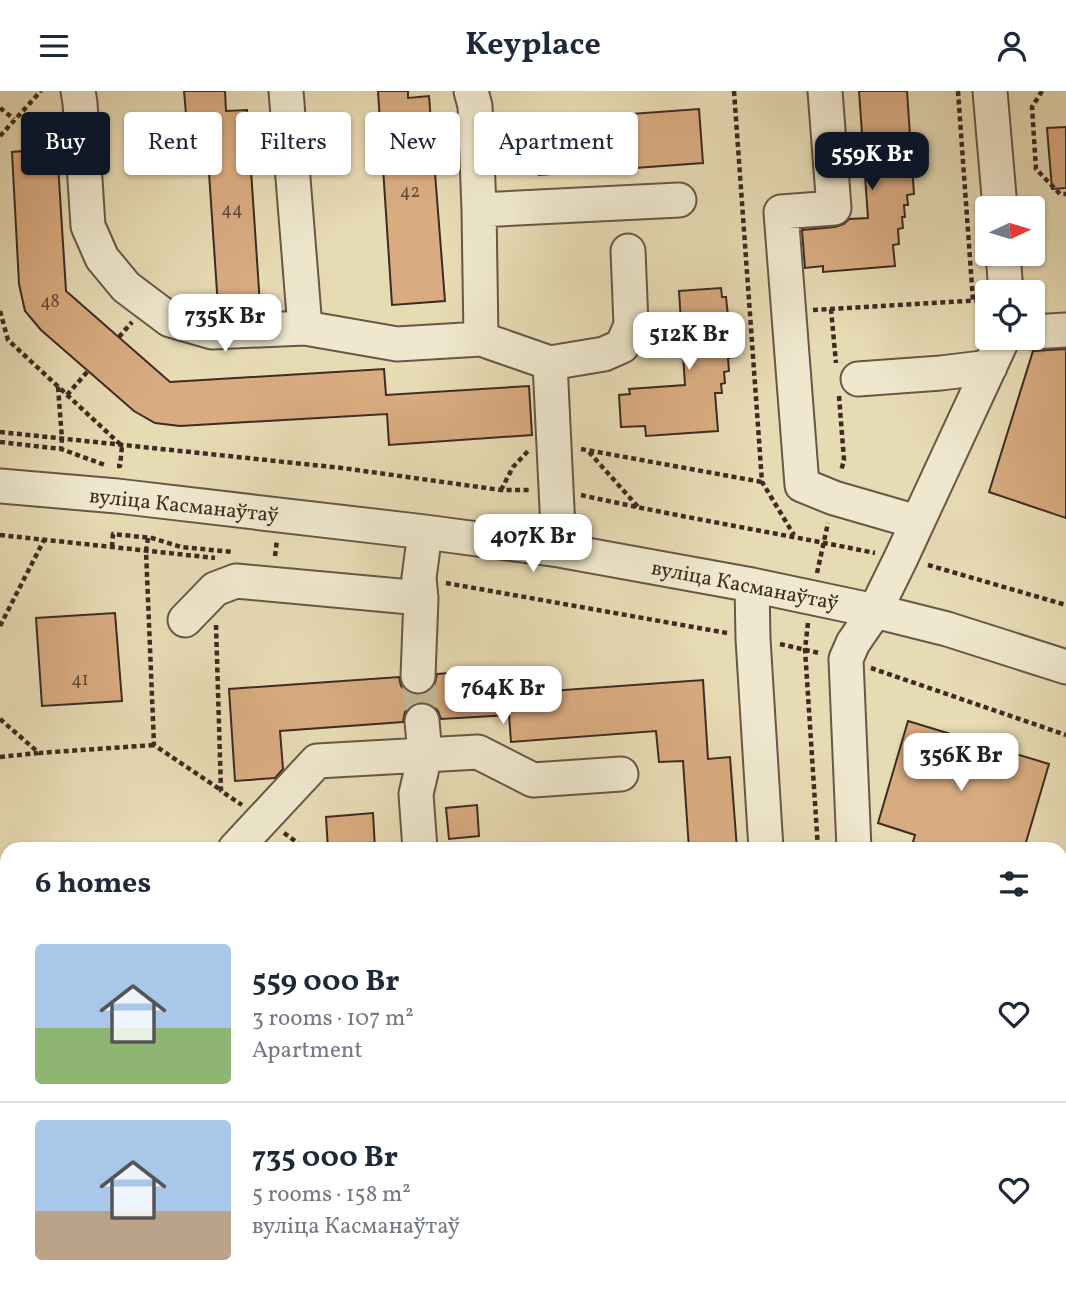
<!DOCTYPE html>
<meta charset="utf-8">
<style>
:root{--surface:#fff;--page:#f6f6f7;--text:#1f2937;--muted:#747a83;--line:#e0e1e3;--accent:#111827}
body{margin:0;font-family:Vollkorn,serif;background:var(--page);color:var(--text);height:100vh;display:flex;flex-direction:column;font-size:26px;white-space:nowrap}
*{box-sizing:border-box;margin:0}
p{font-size:23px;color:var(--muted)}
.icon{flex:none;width:38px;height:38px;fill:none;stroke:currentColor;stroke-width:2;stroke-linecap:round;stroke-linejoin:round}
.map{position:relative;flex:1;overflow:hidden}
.panel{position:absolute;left:0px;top:751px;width:1068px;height:450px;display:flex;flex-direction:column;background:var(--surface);border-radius:21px 21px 0 0;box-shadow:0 2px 5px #0004}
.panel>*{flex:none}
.top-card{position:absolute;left:21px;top:21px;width:700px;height:63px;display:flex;gap:14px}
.needle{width:46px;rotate:86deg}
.buttons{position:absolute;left:975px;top:105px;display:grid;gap:14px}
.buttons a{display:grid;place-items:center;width:70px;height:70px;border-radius:7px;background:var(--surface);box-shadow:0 2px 5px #0004;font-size:35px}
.price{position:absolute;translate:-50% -60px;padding:0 16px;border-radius:14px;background:#fff;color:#222;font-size:23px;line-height:46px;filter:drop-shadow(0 2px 4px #0008)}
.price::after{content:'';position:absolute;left:50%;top:42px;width:21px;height:16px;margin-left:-10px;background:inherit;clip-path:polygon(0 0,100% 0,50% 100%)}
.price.current{background:var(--accent);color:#fff}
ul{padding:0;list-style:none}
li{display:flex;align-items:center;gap:21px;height:175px;padding:0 35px}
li+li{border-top:2px solid var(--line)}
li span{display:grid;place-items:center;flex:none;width:196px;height:140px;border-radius:7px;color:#555}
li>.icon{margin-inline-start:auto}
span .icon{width:84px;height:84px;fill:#fffc;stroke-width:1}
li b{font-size:30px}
h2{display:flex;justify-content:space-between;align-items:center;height:84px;padding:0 35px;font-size:30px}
.tag{padding:0 24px;border-radius:7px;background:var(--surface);box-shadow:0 2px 5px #0004;font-size:24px;line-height:63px}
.tag.current{background:var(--accent);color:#fff}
header{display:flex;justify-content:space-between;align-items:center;height:91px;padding:0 35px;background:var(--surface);font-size:32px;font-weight:700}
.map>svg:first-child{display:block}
</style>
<header><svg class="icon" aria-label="menu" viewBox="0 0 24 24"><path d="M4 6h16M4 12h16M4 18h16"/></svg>Keyplace<svg class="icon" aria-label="person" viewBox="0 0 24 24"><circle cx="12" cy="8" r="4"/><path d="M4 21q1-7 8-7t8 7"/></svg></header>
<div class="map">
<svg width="1066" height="1200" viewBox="0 0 1066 1200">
<rect width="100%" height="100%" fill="#e7dbb4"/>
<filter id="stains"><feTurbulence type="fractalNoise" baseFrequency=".00286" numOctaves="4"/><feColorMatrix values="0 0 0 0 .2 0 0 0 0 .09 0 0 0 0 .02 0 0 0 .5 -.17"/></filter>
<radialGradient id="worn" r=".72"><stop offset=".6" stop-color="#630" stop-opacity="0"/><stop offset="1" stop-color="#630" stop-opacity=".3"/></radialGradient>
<path fill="#b3c18f" stroke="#787659" stroke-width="2" d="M0,949L7,1009V1064L0,1057Z"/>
<path fill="#d9ab80" stroke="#3e2b23" stroke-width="2" d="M184,0H225L226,20L247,19L260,214L218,216L205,22L186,23Z
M378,0H408V7L429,5L445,210L392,214Z
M859,0H907L914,103L907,104L908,114H904L905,126H902L903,137L898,138L899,153L893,154L895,175L823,181V175L805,177L802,139L835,136L844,133L849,128L868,127Z
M699,18L703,72L539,84L535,30Z
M1066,36V97L1052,98L1047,37Z
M57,57L66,200L170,291L384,278L386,304L529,295L532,344L389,354L387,323L180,335L155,332L134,320L41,239L25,220L19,193L12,61Z
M721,197L722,206H726L728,225H731L734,266L728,267L729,280L724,281L725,292L721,293L722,302H715L718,340L646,345L645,335L621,336L619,304L630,303L629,298L685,294L679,200Z
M1066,258V427L989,401L1033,260Z
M115,522L122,610L42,615L36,527Z
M506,578L507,603L703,589L708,668L730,666L737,758H689L683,670L659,671L656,640L511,651L509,624L441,628L438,620L431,613L420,611L412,614L405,621L403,631L280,640L283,678L275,687L235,690L229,598L399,586L401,595L407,601L418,604L428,602L434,596L437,583Z
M908,630L1049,673L1024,758H911L915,744L878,732Z
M477,714L479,745L449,748L446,717Z
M373,722L375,758H328L326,726Z"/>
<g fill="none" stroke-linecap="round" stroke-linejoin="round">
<path stroke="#c5b897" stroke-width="33" stroke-dasharray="33 17" stroke-linecap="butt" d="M418,585L422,630"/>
<g stroke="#685747" stroke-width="37">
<path id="minor" d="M78,0L80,12L88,135L102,167L126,196L170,229L212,241L305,237L397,253L481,248L550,272L604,263L622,255L631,234L628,160
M286,0L305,237
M471,0L475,15L479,119L481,248
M825,0L834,117L781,121L802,394L834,407L917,431
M990,0L1000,117
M479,119L679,109
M1003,163L1006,201
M1032,241L1066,239
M550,272L559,459
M858,288L941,282L990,276
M0,395L117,405L425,441L559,459L752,494L875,520L947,538L1066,576
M752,494L753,548L766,758
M185,529L215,498L236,490L421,507
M418,585L421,507L419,487L425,441
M235,758L317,670L478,661L533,689L621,683
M420,758L416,703L425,664L422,630
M854,758L846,568L853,552L875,520L901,467L1003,247
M1060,842L1066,823
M1060,1004L1066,1006
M0,1088L7,1094
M794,1194L795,1200
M896,1194L897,1200
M283,1200V1194"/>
</g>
<path stroke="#3e2b23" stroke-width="4.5" stroke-dasharray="5 3.5" stroke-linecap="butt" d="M734,0L762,391L794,444
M958,0L973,210
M1042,0L1032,16L1036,78L1060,103H1066
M0,17L14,28
M0,45L41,0
M831,218L836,272
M813,219L983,209
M0,220L8,249L122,355L120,375H117
M119,246L132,231
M58,296L62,348L61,358
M67,304L88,280
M839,305L844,369L841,380
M0,341L342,377L501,399H531
M0,351L61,358L105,374
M581,358L762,391
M589,361L639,417
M501,399L513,376L528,360
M581,404C679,426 777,442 875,462
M0,444L215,467
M148,447L146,460L154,654L221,699
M112,456L113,443L152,447L181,456L233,461
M275,465L277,449
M928,474L1066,514
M817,482L828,432
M446,492L727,542
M808,532L805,558L818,758
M216,534L221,700L242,714
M0,535L44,449
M780,553L819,562
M871,577L1066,644
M0,628L39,662L154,654
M0,666L38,662
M284,742L306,758
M1060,1081L1066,1088
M418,1194V1200
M849,1194V1200
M83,1200L84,1194
M1043,1200L1066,1198"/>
<use href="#minor" stroke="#efe8ce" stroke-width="33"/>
</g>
<g text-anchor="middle" stroke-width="5" stroke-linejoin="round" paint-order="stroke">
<g font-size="18" fill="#654b3a">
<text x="410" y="106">42</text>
<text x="232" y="124">44</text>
<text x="50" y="216">48</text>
<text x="80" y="594">41</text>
</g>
<g font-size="21" fill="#3e2b23" stroke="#efe8ce">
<text transform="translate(184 414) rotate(6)" y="7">вуліца Касманаўтаў</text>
<text transform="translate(745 494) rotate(11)" y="7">вуліца Касманаўтаў</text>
</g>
</g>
<rect width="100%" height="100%" filter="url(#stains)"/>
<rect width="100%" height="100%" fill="url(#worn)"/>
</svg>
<div class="buttons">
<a><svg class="needle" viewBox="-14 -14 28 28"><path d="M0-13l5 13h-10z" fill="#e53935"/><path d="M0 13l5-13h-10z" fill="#747a83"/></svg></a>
<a><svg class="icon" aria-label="locate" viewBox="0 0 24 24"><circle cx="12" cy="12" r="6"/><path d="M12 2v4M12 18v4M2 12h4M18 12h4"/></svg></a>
</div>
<b class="price current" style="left:872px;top:101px">559K Br</b>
<b class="price" style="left:225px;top:263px">735K Br</b>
<b class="price" style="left:689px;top:281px">512K Br</b>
<b class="price" style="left:533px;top:483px">407K Br</b>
<b class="price" style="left:503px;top:635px">764K Br</b>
<b class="price" style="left:961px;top:702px">356K Br</b>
<div class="top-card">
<a class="tag current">Buy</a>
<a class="tag">Rent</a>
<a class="tag">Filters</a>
<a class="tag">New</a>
<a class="tag">Apartment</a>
</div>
<section class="panel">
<h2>6 homes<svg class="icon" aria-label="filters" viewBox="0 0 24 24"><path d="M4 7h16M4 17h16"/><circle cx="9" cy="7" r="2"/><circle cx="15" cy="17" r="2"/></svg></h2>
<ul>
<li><span style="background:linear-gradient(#a9c7e8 60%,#8fb573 0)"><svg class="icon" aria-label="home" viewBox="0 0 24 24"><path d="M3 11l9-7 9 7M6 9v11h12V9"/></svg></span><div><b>559 000 Br</b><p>3 rooms · 107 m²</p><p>Apartment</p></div><svg class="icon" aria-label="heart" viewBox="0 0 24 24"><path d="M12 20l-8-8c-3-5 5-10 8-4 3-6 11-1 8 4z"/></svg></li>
<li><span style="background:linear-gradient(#a9c7e8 65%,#b9a48a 0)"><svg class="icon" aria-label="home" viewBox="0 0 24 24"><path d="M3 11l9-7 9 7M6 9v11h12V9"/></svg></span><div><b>735 000 Br</b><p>5 rooms · 158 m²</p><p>вуліца Касманаўтаў</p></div><svg class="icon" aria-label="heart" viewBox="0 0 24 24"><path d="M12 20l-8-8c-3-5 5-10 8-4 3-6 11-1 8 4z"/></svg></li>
</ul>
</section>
</div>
